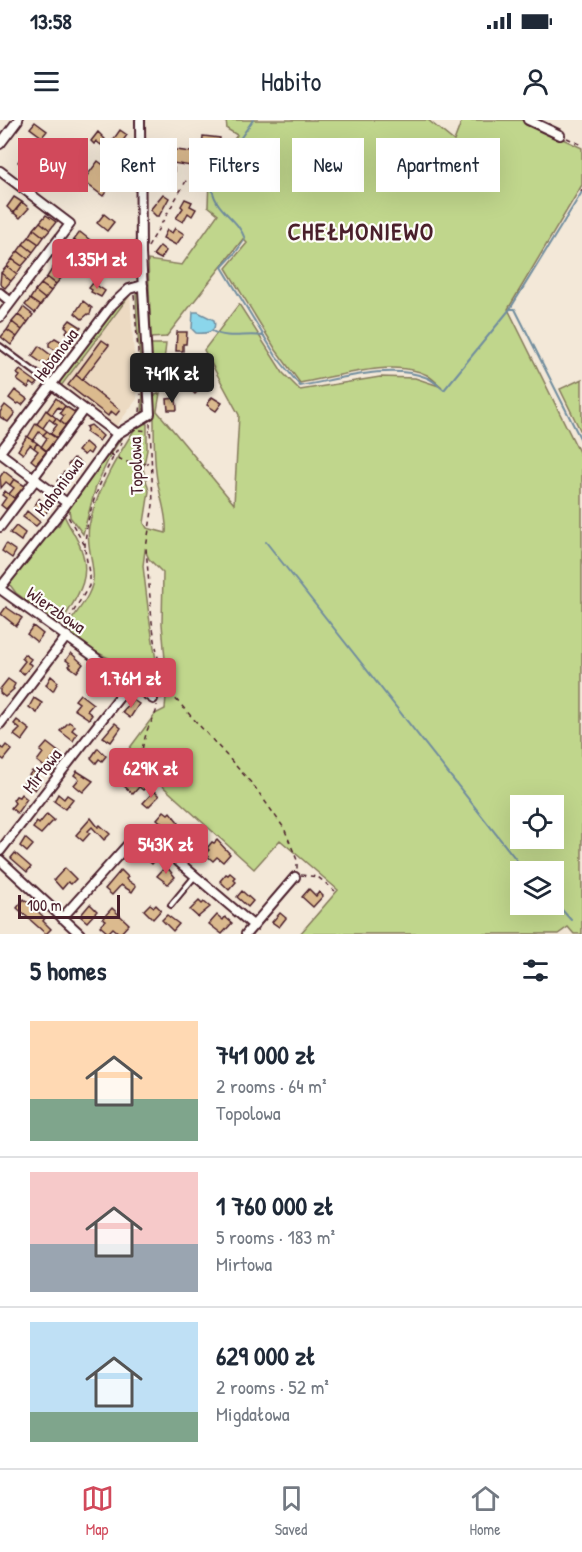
<!DOCTYPE html>
<meta charset="utf-8">
<style>
:root{--surface:#fff;--page:#f6f6f7;--text:#1f2937;--muted:#747a83;--line:#e0e1e3;--accent:#d1495b}
body{margin:0;font-family:"Patrick Hand",sans-serif;background:var(--page);color:var(--text);height:100vh;display:flex;flex-direction:column;font-size:22px;white-space:nowrap}
*{box-sizing:border-box;margin:0}
p{font-size:20px;color:var(--muted)}
.icon{flex:none;width:33px;height:33px;fill:none;stroke:currentColor;stroke-width:2;stroke-linecap:round;stroke-linejoin:round}
.map{position:relative;height:814px;overflow:hidden}
.details{display:flex;flex-direction:column;background:var(--surface);flex:1}
.details>*{flex:none}
.guide{position:absolute;left:18px;top:18px;width:546px;height:54px;display:flex;gap:12px}
.buttons{position:absolute;left:510px;top:675px;display:grid;gap:12px}
.buttons a{display:grid;place-items:center;width:54px;height:54px;border-radius:0px;background:var(--surface);box-shadow:0 6px 24px #0002;font-size:30px}
.scale{position:absolute;left:18px;bottom:15px;width:102px;box-sizing:border-box;padding-left:6px;border:3px solid #4a1f2b;border-top:0;font-size:16px;line-height:21px;white-space:nowrap;color:#4a1f2b;-webkit-text-stroke:4px #fdfcf7;paint-order:stroke}
.price{position:absolute;translate:-50% -51px;padding:0 14px;border-radius:6px;background:var(--accent);color:#fff;font-size:20px;line-height:39px;filter:drop-shadow(0 2px 3px #0008)}
.price::after{content:'';position:absolute;left:50%;top:36px;width:18px;height:14px;margin-left:-9px;background:inherit;clip-path:polygon(0 0,100% 0,50% 100%)}
.price.on{background:#222;color:#fff}
ul{padding:0;list-style:none}
li{display:flex;align-items:center;gap:18px;height:150px;padding:0 30px}
li+li{border-top:2px solid var(--line)}
li span{display:grid;place-items:center;flex:none;width:168px;height:120px;border-radius:0px;color:#555}
li>.icon{margin-inline-start:auto}
span .icon{width:72px;height:72px;fill:#fffc;stroke-width:1}
li b{font-size:26px}
h2{display:flex;justify-content:space-between;align-items:center;height:72px;padding:0 30px;font-size:26px}
.pill{padding:0 21px;border-radius:0px;background:var(--surface);box-shadow:0 6px 24px #0002;font-size:21px;line-height:54px}
.pill.on{background:var(--accent);color:#fff}
.status{display:flex;justify-content:space-between;align-items:center;height:42px;padding:0 30px;background:var(--surface);direction:ltr}
.status svg{height:16px;fill:currentColor}
header{display:flex;justify-content:space-between;align-items:center;height:78px;padding:0 30px;background:var(--surface);font-size:27px;font-weight:600}
.tab-bar{display:flex;justify-content:space-around;align-items:center;height:84px;border-top:2px solid var(--line);background:var(--surface);font-size:16px;color:var(--muted)}
.tab-bar a{display:grid;justify-items:center;gap:3px}
.tab-bar .on{color:var(--accent)}
.map>svg:first-child{display:block}
</style>
<div class="status"><b>13:58</b><svg viewBox="0 0 49 12"><path d="M0 12V9h3v3zM5 12V6h3v6zM10 12V3h3v9zM15 12V0h3v12zM26 1h20v11H26zM47 4h2v5h-2z"/></svg></div>
<header><svg class="icon" aria-label="menu" viewBox="0 0 24 24"><path d="M4 6h16M4 12h16M4 18h16"/></svg>Habito<svg class="icon" aria-label="person" viewBox="0 0 24 24"><circle cx="12" cy="8" r="4"/><path d="M4 21q1-7 8-7t8 7"/></svg></header>
<div class="map">
<svg width="582" height="814" viewBox="0 0 582 814">
<rect width="100%" height="100%" fill="#f3e8d8"/>
<filter id="ink" filterUnits="userSpaceOnUse"><feTurbulence type="fractalNoise" baseFrequency=".0167" numOctaves="2"/><feDisplacementMap in="SourceGraphic" scale="12" xChannelSelector="R" yChannelSelector="G"/><feConvolveMatrix kernelMatrix="1 2 1 2 8 2 1 2 1" color-interpolation-filters="sRGB"/></filter>
<g filter="url(#ink)">
<path fill="#ecdac2" d="M130,175L137,279L115,308L61,266Z"/>
<path fill="#c0d68c" stroke="#857a5c" stroke-width="1.5" fill-rule="evenodd" d="M226,0H428L454,21L462,0H522L582,28V65L508,189L582,338V814H574L568,807L558,814H300L338,770L280,720L254,749L126,633L155,594L165,589L167,563L162,504L163,453L149,439L145,430L143,446L149,496L159,559L158,562C149,563 142,562 135,558C130,556 129,551 125,548C110,535 74,527 66,508C76,492 96,472 93,452C92,436 86,422 89,406C97,369 118,335 138,304L142,302L147,304V330L143,349L149,371L144,403L147,408L166,413C168,395 158,372 156,352C153,327 155,301 153,276L160,273L157,291L234,384L239,295L204,230L239,184L283,253L300,270L380,257L415,258L442,267C437,263 432,258 427,255C393,238 336,257 300,263L276,230L226,148L247,123L243,119L166,217L151,218L148,140L182,145L218,94L208,86L209,58L237,15L227,9ZM520,686H554V718H520ZM520,752H554V784H520Z
M136,171L139,172L140,179L147,284L142,292L143,270L137,205Z
M129,173L130,175L61,266L59,260L113,189Z
M151,224H166L162,256L152,250Z
M582,259V314L560,269Z
M124,314L112,332L96,366L83,414L70,397L69,385L117,320Z
M64,395C69,407 77,417 81,429C93,461 74,480 60,505L16,473L10,465L11,460L51,410L59,405Z"/>
<path fill="#8bd6eb" stroke="#718d9e" stroke-width="1.5" d="M193,192H198L214,200C218,213 205,214 196,213L192,209Z"/>
<g fill="none" stroke-linecap="round" stroke-linejoin="round">
<path stroke="#718d9e" stroke-width="2" d="M253,0L211,61C213,93 236,94 245,119L236,132L222,147L276,236L300,266C336,260 390,243 425,257C432,259 438,265 444,270L510,189L582,72
M510,189H515L582,322
M212,211C228,220 246,213 263,216
M266,422L526,752
M554,781L571,800"/>
</g>
<path fill="#dbba8e" stroke="#4a1f2b" stroke-width="1.5" d="M35,2L47,11L42,17L30,8Z
M120,10L127,15L120,25L113,20Z
M98,12L105,19L101,25L96,21L94,24L91,21Z
M203,16L220,18L218,36L210,35L211,29L202,28Z
M169,29L198,33L197,47L166,42Z
M22,36L38,48L32,55L20,47L21,45L18,42Z
M81,39L87,44L80,54L74,49Z
M98,41L118,56L103,76L83,61Z
M154,48H174V56H170V63H159L160,56H154Z
M163,74L169,78L159,96H156L150,90Z
M14,77L22,82L13,93L7,87Z
M185,79L192,82L190,86L196,89L192,96L188,93L183,102L176,98L183,88L181,86Z
M22,82L29,88L20,98L14,93Z
M104,94L114,102L107,111L97,103Z
M46,95L56,102L50,110L40,102Z
M40,102L50,110L44,117L34,109Z
M175,108L184,114L176,125L163,118L167,110L172,113Z
M34,109L44,117L39,124L29,117Z
M80,112L90,120L84,127L74,120Z
M29,117L39,124L33,132L23,124Z
M74,120L84,127L79,135L69,127Z
M23,124L33,132L28,139L18,131Z
M160,126L166,131L161,139L153,135Z
M69,127L79,135L73,142L63,135Z
M18,131L28,139L22,146L12,139Z
M63,135L73,142L68,149L58,142Z
M12,139L22,146L17,154L7,146Z
M58,142L68,149L62,157L52,149Z
M7,146L17,154L11,161L1,153Z
M52,149L62,157L56,164L47,157Z
M1,153L11,161L5,168L0,164Z
M47,157L56,164L51,171L41,164Z
M93,163L105,171L101,177L91,172L92,170L89,168Z
M41,164L51,171L45,179L35,171Z
M35,171L45,179L40,186L30,179Z
M30,179L40,186L35,193L25,185Z
M83,181L92,188L90,194H88L82,199L75,193Z
M23,187L33,195L28,202L18,195Z
M18,195L28,202L22,210L12,202Z
M70,200L81,207L72,216L66,212L68,209L65,206Z
M12,202L22,210L17,217L7,210Z
M7,210L17,217L11,225L1,217Z
M177,212H187L186,224H183V231H176Z
M55,218L67,225L64,229L62,227L59,233L49,226V223Z
M102,220L109,225L82,260L76,255Z
M39,226L52,236L45,245L32,236Z
M20,250L38,263L35,266L31,263L28,268L17,260L20,256L17,254Z
M76,255L120,290L116,295L111,291L108,296L68,265Z
M190,256L202,267L195,274L184,263Z
M15,270L27,279L22,285L19,283L17,284L9,278Z
M212,277L222,283L216,291L207,285Z
M56,278L65,286L62,290L58,287L52,295L47,291Z
M176,278L177,290H168L167,279Z
M5,285L15,293L8,302L0,297V292Z
M65,286L76,293L65,305L60,301L64,296L60,293Z
M46,290L56,298L53,302L49,299L43,308L37,304Z
M56,298L66,306L56,318L50,314L57,305L53,302Z
M36,303L47,311L43,315L39,312L33,321L28,317Z
M91,305L103,316L99,321L86,312L87,310L86,307Z
M47,311L57,318L46,331L41,327L47,318L43,315Z
M27,316L37,323L34,328L30,325L23,334L18,330Z
M85,322L93,329L90,334L87,332L84,335L78,331Z
M37,323L47,331L36,344L31,340L38,331L34,328Z
M74,338L82,344L76,352L68,345Z
M4,351L14,359L10,365L6,362L1,368L0,357Z
M64,352L70,357L65,367L57,361Z
M14,359L25,366L14,378L9,374L14,368L10,365Z
M5,371L15,379L6,389L1,385L6,378L2,375Z
M40,378L39,379L43,383L45,381L51,386L45,394L34,386Z
M27,391L40,402L36,406L23,397Z
M16,406L25,413L21,421L10,413Z
M6,424L16,431L12,438L2,431Z
M6,487L22,498L16,506L1,494Z
M33,506L43,514L37,522L27,514Z
M71,533L83,544L77,552L69,546L71,544L66,540Z
M24,534L31,539L28,543L32,545L24,554L18,550L25,541L22,538Z
M95,555L107,563L104,569L102,571L90,562Z
M51,556L58,562L53,571L46,565Z
M8,559L15,564L13,568L14,569L5,577L0,573V569Z
M80,574L93,584L87,591L92,595L89,599L74,589L79,583L75,580Z
M34,578L42,583L37,593L29,587Z
M133,580L139,584L130,598L122,592Z
M17,600L30,610L22,621L14,615L20,609L14,604Z
M69,602L75,606L72,610L77,614L73,621L60,611Z
M115,603L121,608L111,622L103,617Z
M47,623L61,634L57,640L54,637L46,648L37,641L43,633L40,631Z
M6,625L12,630L4,640L0,637V627L3,629Z
M98,628L106,636L102,641L99,639L96,643L91,638Z
M32,651L37,655L34,660L39,664L35,670L24,662Z
M77,651L93,661L83,672L74,665L79,659L74,655Z
M133,653L147,666L143,670L139,667L133,674L123,665L128,660L130,662L132,661L129,658Z
M154,671L159,676L148,687L143,683Z
M21,674L27,679L17,693L11,688L15,683L13,680L16,676L19,677Z
M58,674L64,679L67,675L73,679L65,689L54,681Z
M164,691L168,694L170,692L179,703L169,714L161,707L164,705L157,699Z
M47,694L54,700L41,714L33,708L37,702L39,704Z
M91,698L98,707L100,705L110,714L104,720L92,707L88,711L90,713L83,721L76,715Z
M187,712L198,722L196,724L198,725L190,733L179,720Z
M25,718L33,725L27,732L20,726Z
M217,720L230,734L223,742L217,737L213,741L205,734L209,730L207,728L212,722L214,723Z
M145,729L158,737L152,744L142,735Z
M15,733L31,747L27,752L11,738Z
M166,746L175,757L168,764L157,756Z
M65,748L76,759L71,764L68,762L62,769L54,760Z
M121,750L128,757L126,759L136,766L132,772L121,765L112,775L105,769Z
M230,753L236,758L234,760L236,762L229,770L220,761L226,754L228,755Z
M309,769L316,776L319,772L323,776L313,787L302,777Z
M242,771L253,781L248,787L237,777Z
M24,779L45,798L43,801L51,809L46,814L17,788Z
M199,781L202,784L204,782L210,787L198,797L190,790Z
M90,784L97,791L87,802L80,796Z
M150,784L154,787L156,785L161,790L153,799L144,790Z
M112,788L129,804L120,814L113,808L108,813L100,806L106,800L103,798Z
M280,793L286,798L279,807L272,802Z
M167,795L179,804L173,811L162,800Z
M217,795L223,800L225,797L232,803L222,814L209,804Z"/>
<g fill="none" stroke-linecap="round" stroke-linejoin="round">
<g stroke="#4a1f2b" stroke-width="8">
<path id="service" d="M0,226L50,263
M171,785L195,756"/>
</g>
<g stroke="#4a1f2b" stroke-width="12">
<path id="minor" d="M528,0L560,15
M0,24L18,0
M0,51L70,104L0,197
M0,173L11,182
M51,264L117,314
M0,332L112,185L129,169L143,165
M0,333L67,383
M34,357L84,289
M0,407L36,359
M0,468L65,386L117,314L150,294L141,134L140,0
M0,469L153,579
M0,604L67,516
M0,731L131,562
M0,740L80,814
M62,798L141,710L254,806
M246,814L295,757"/>
</g>
<path stroke="#4a1f2b" stroke-width="1.5" stroke-dasharray="4.5 4.5" stroke-linecap="butt" d="M567,18L582,25
M581,72L582,70
M148,127L186,61L191,58L195,59
M134,175L141,275
M140,292L141,279
M150,303L153,385L146,428L152,502L162,562L157,572
M140,310L150,311
M110,334C122,340 139,350 150,341
M85,427C86,389 104,351 124,319
M64,507L89,466V453L84,424L67,395
M160,578L172,575L254,666L284,708L297,740V749
M156,660C144,647 139,639 144,621C146,615 147,608 151,603C154,596 157,592 157,585
M301,755L318,757L335,771"/>
<use href="#service" stroke="#fdfcf7" stroke-width="4"/>
<use href="#minor" stroke="#fdfcf7" stroke-width="8"/>
</g>
</g>
<g text-anchor="middle" stroke-width="4.5" stroke-linejoin="round" paint-order="stroke">
<g font-size="18" fill="#4a1f2b" stroke="#fdfcf7">
<text transform="translate(56 235) rotate(-53)" y="6">Hebanowa</text>
<text transform="translate(136 346) rotate(-92)" y="6">Topolowa</text>
<text transform="translate(59 367) rotate(-53)" y="6">Mahoniowa</text>
<text transform="translate(56 490) rotate(35)" y="6">Wierzbowa</text>
<text transform="translate(42 651) rotate(-52)" y="6">Mirtowa</text>
</g>
<g font-size="24" font-weight="bold" letter-spacing="1.5" fill="#4a1f2b" stroke="#fdfcf7">
<text x="361" y="120">CHEŁMONIEWO</text>
</g>
</g>
</svg>
<div class="buttons">
<a><svg class="icon" aria-label="locate" viewBox="0 0 24 24"><circle cx="12" cy="12" r="6"/><path d="M12 2v4M12 18v4M2 12h4M18 12h4"/></svg></a>
<a><svg class="icon" aria-label="layers" viewBox="0 0 24 24"><path d="M12 4l9 5-9 5-9-5zM3 14l9 5 9-5"/></svg></a>
</div>
<div class="scale">100 m</div>
<b class="price" style="left:97px;top:170px">1.35M zł</b>
<b class="price on" style="left:172px;top:284px">741K zł</b>
<b class="price" style="left:131px;top:589px">1.76M zł</b>
<b class="price" style="left:151px;top:679px">629K zł</b>
<b class="price" style="left:166px;top:755px">543K zł</b>
<div class="guide">
<a class="pill on">Buy</a>
<a class="pill">Rent</a>
<a class="pill">Filters</a>
<a class="pill">New</a>
<a class="pill">Apartment</a>
</div>
</div>
<section class="details">
<h2>5 homes<svg class="icon" aria-label="filters" viewBox="0 0 24 24"><path d="M4 7h16M4 17h16"/><circle cx="9" cy="7" r="2"/><circle cx="15" cy="17" r="2"/></svg></h2>
<ul>
<li><span style="background:linear-gradient(#ffd9b3 65%,#7fa58c 0)"><svg class="icon" aria-label="home" viewBox="0 0 24 24"><path d="M3 11l9-7 9 7M6 9v11h12V9"/></svg></span><div><b>741 000 zł</b><p>2 rooms · 64 m²</p><p>Topolowa</p></div></li>
<li><span style="background:linear-gradient(#f6c9c9 60%,#9aa5b1 0)"><svg class="icon" aria-label="home" viewBox="0 0 24 24"><path d="M3 11l9-7 9 7M6 9v11h12V9"/></svg></span><div><b>1 760 000 zł</b><p>5 rooms · 183 m²</p><p>Mirtowa</p></div></li>
<li><span style="background:linear-gradient(#bfe0f5 75%,#7fa58c 0)"><svg class="icon" aria-label="home" viewBox="0 0 24 24"><path d="M3 11l9-7 9 7M6 9v11h12V9"/></svg></span><div><b>629 000 zł</b><p>2 rooms · 52 m²</p><p>Migdałowa</p></div></li>
</ul>
</section>
<nav class="tab-bar">
<a class="on"><svg class="icon" aria-label="map" viewBox="0 0 24 24"><path d="M3 6l6-2 6 2 6-2v14l-6 2-6-2-6 2zM9 4v14M15 6v14"/></svg>Map</a>
<a><svg class="icon" aria-label="saved" viewBox="0 0 24 24"><path d="M7 4h10v16l-5-4-5 4z"/></svg>Saved</a>
<a><svg class="icon" aria-label="home" viewBox="0 0 24 24"><path d="M3 11l9-7 9 7M6 9v11h12V9"/></svg>Home</a>
</nav>
